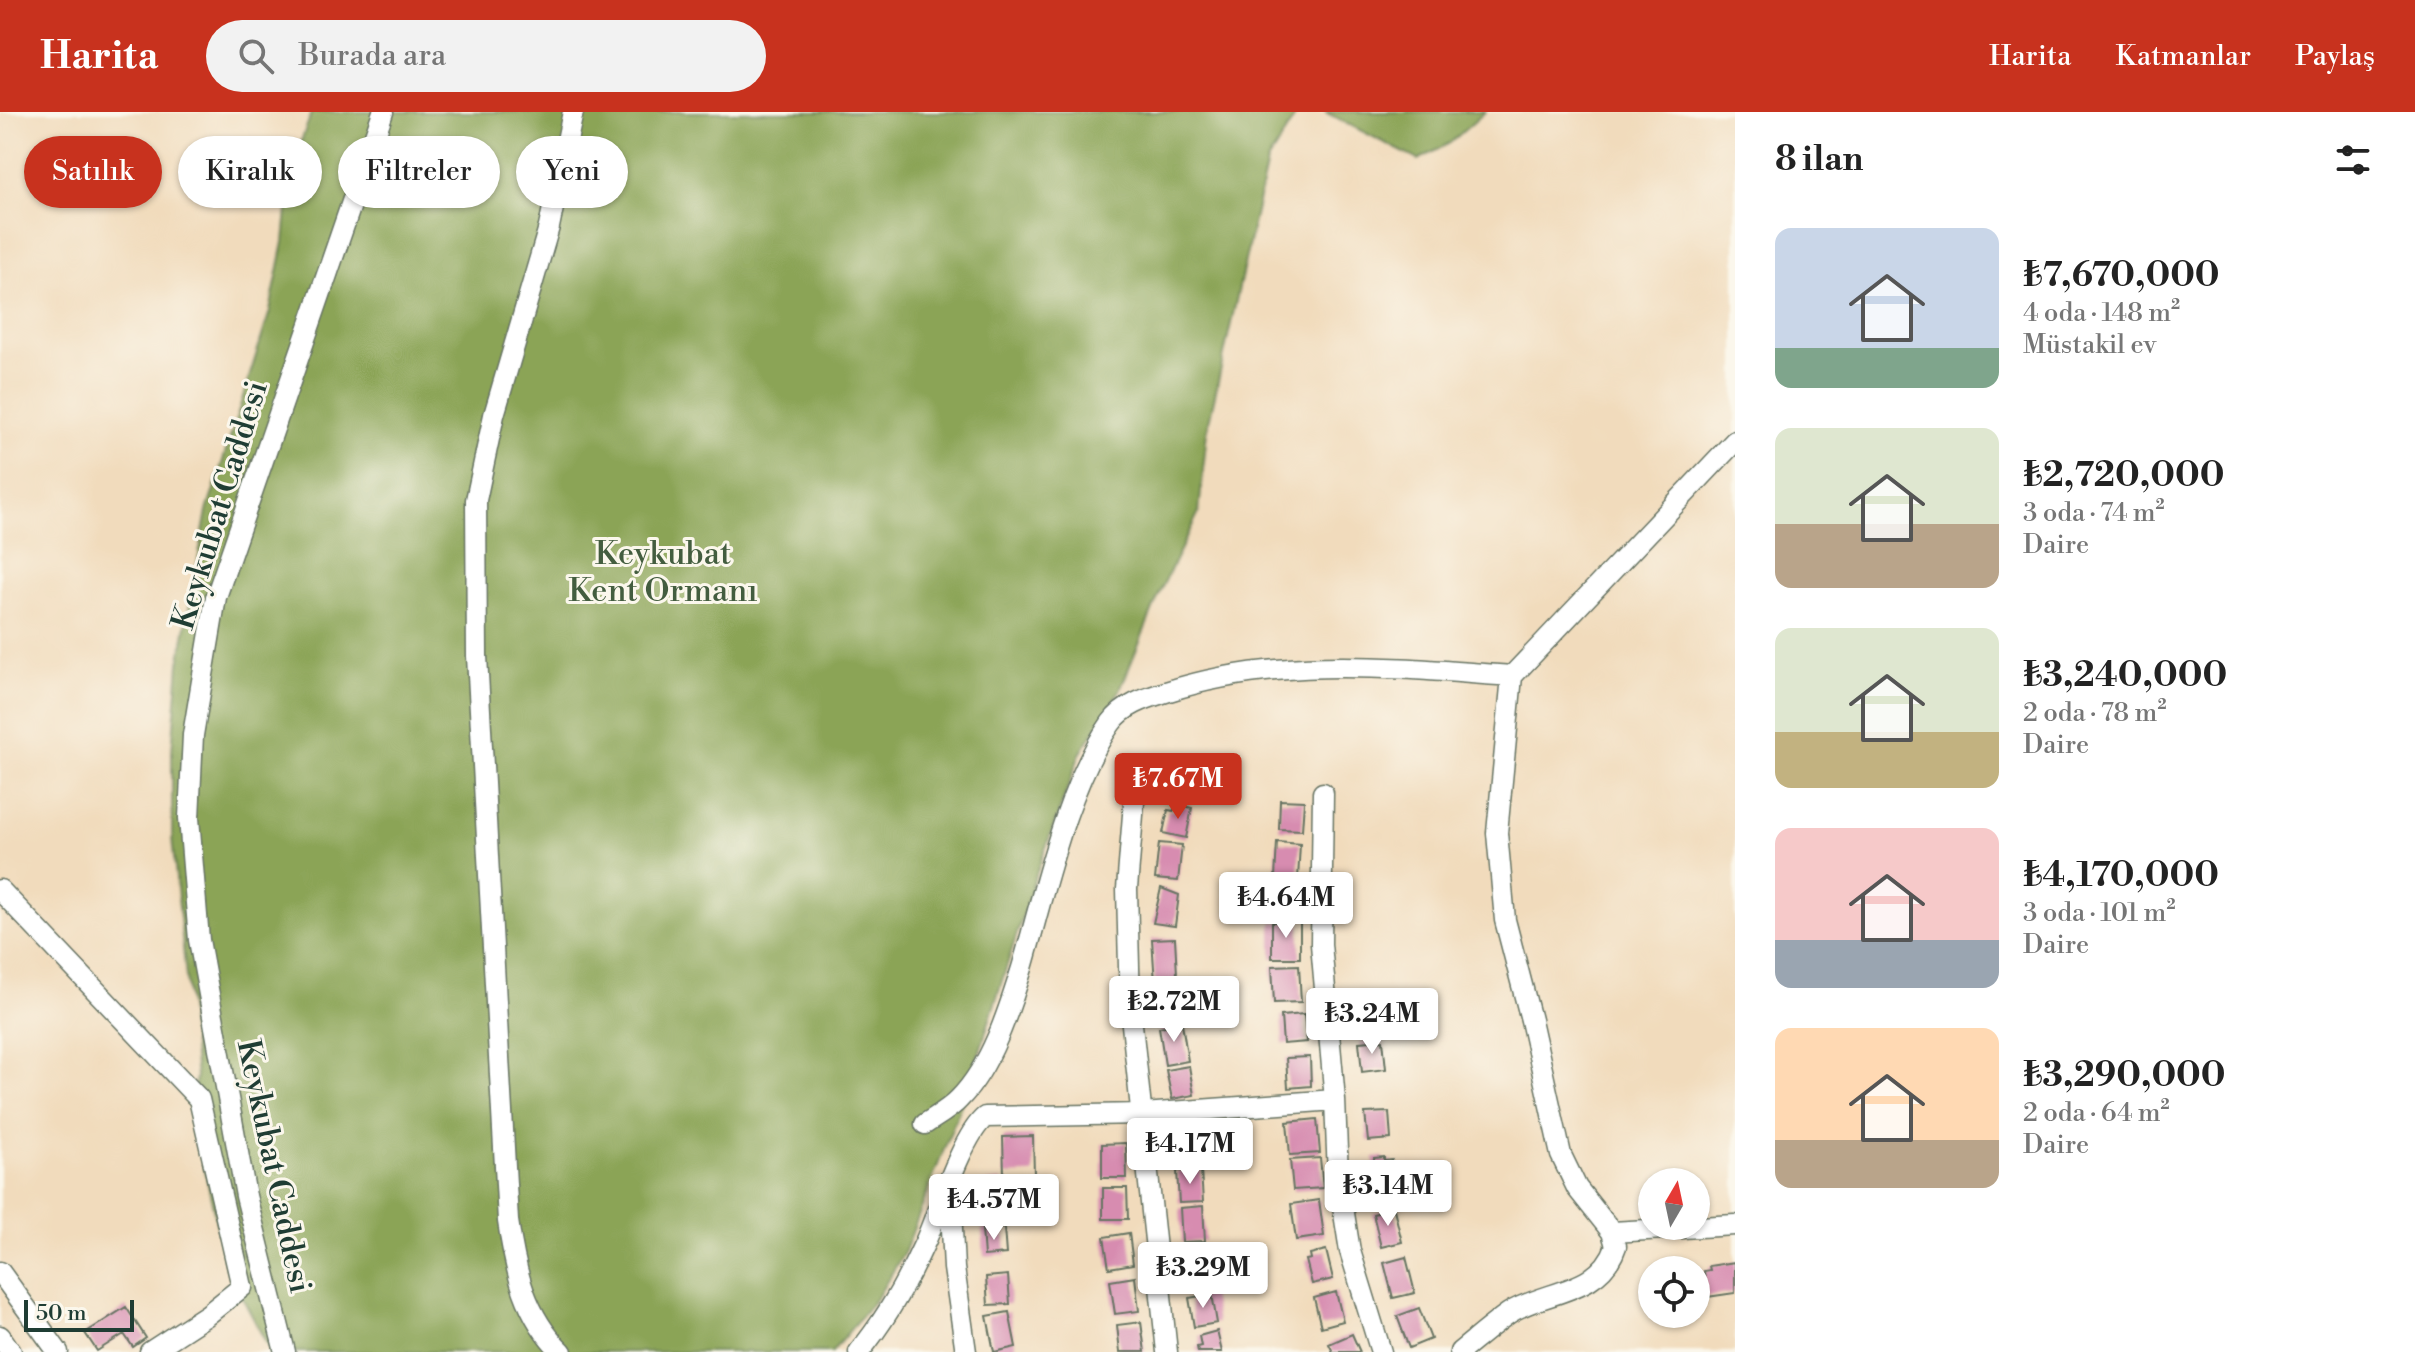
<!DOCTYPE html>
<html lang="tr">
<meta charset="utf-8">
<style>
:root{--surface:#fff;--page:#f2f2f2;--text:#222;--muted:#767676;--accent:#c8321e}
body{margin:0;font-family:"Libre Bodoni",serif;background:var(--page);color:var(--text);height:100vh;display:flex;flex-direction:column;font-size:30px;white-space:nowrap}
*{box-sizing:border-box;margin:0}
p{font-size:26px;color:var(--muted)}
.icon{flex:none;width:44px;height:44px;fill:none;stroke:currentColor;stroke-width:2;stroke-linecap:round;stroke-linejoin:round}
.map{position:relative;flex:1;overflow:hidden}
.drawer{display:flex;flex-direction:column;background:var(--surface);width:680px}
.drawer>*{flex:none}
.banner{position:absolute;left:24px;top:24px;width:760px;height:72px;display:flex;gap:16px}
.needle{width:52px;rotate:9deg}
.tools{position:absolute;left:1638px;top:1056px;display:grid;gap:16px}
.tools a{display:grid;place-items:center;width:72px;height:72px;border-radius:50%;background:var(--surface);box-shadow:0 2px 6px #0004;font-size:40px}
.scale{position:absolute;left:24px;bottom:20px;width:110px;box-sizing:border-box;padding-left:8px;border:4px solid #1f3d34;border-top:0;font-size:22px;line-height:28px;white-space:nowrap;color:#1f3d34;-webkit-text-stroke:6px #fbf7ec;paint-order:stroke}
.price{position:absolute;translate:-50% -68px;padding:0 18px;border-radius:8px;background:#fff;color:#222;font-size:26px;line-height:52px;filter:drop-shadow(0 2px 4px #0008)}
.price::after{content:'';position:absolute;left:50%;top:48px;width:24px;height:18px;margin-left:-12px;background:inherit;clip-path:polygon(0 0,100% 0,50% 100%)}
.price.active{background:var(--accent);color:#fff}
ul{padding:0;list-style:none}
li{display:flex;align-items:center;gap:24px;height:200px;padding:0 40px}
li span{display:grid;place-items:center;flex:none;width:224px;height:160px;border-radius:16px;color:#555}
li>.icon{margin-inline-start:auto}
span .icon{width:96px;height:96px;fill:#fffc;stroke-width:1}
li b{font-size:34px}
h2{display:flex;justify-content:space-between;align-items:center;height:96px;padding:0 40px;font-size:34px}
.pill{padding:0 28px;border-radius:36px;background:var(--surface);box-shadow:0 2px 6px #0004;font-size:28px;line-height:72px}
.pill.active{background:var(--accent);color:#fff}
header{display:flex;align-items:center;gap:48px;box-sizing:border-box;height:112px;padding:0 40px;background:var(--accent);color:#fff}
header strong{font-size:38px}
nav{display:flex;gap:44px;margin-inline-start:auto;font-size:28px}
.search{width:560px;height:72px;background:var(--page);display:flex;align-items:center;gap:20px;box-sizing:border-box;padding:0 28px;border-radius:44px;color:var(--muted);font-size:30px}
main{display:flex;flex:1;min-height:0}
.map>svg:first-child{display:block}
</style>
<header>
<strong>Harita</strong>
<div class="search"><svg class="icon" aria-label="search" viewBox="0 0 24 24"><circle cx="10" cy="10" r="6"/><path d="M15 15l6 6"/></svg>Burada ara</div>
<nav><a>Harita</a><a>Katmanlar</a><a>Paylaş</a></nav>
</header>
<main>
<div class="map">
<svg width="1735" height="1240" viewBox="0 0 1735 1240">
<rect width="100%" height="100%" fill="#fbf7ec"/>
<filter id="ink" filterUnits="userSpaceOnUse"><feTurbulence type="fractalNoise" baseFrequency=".0125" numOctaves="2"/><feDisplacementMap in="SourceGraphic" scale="16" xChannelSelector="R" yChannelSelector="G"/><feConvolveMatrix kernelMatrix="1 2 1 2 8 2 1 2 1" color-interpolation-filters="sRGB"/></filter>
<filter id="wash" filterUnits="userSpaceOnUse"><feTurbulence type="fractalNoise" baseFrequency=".006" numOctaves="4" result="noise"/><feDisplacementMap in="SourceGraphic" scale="32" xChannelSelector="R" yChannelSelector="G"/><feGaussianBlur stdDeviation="1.8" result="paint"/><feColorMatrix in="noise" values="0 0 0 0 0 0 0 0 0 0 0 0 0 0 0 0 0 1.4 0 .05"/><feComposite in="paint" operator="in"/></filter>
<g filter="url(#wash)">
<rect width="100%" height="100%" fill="#f1dbbc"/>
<path fill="#8ba456" stroke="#557045" stroke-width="2" d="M312,0H1298L1267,50L1207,319L1199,400L1163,473L1120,578L1080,642L1033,771L971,967L905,1139L878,1184L832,1240H271L226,1155L191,995L196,965L172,726V639L179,552L207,399L270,199L284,130L291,56Z
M1325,0H1485L1450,31L1418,48Z"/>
<g id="blocks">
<path fill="#d78cb0" d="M1280,688L1304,689L1302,718L1279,717Z
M1175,692L1192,696L1186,726L1163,721L1168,698L1174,699Z
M1277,730L1300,732L1298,767L1275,766Z
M1159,731L1182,733L1178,769L1155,767Z
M1299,774L1301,803L1277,805L1276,775Z
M1161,776L1179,783L1175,814L1153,811Z
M1272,810H1300V846H1272Z
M1175,826L1179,899L1157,900L1152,827Z
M1299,853L1301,890L1274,891L1272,854Z
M1304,902L1307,930L1283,932L1281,904Z
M1182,911L1188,949L1165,953L1159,915Z
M1383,928L1386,957L1362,960L1359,930Z
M1310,945L1311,974L1288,976L1286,946Z
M1189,954L1194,983L1172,987L1166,958Z
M1389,1000L1391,1027L1368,1029L1365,1001Z
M1317,1007L1320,1041L1290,1043L1287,1010Z
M1199,1016L1201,1046L1178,1047L1176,1017Z
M1033,1024L1034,1062L1004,1063L1003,1025Z
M1126,1031L1127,1066H1102V1032Z
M1384,1045V1049L1392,1048L1395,1078L1372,1080L1369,1055L1374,1054V1046Z
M1320,1046L1323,1076L1293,1078L1290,1048Z
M1201,1058L1203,1090L1179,1091L1177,1059Z
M1001,1069L1004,1098L981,1100L979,1071Z
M1103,1076H1127L1128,1107H1103Z
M1319,1088L1324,1124L1296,1128L1291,1092Z
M1203,1094L1205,1129L1182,1130L1180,1096Z
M1394,1097L1402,1130L1381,1135L1373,1102Z
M1004,1116L1006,1142L984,1144L982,1117Z
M1129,1121L1133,1152L1109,1156L1104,1125Z
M1199,1137V1142L1206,1141L1211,1171L1188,1178L1183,1148L1189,1147L1187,1139Z
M1326,1138L1333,1167L1312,1172L1306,1148L1311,1147L1310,1142Z
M1406,1145L1415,1181L1393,1186L1384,1151Z
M1735,1150V1181L1707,1185L1704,1159L1710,1158L1709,1154Z
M1008,1163L1010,1192L988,1193L986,1165Z
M1135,1165L1139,1199L1115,1202L1110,1169Z
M1336,1180L1343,1209L1321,1215L1314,1186Z
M1212,1182L1217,1211L1194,1215L1189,1186Z
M126,1195L146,1226L133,1235L124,1222L97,1239L85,1221Z
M1419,1196L1431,1227L1409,1236L1397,1204Z
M1009,1200L1016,1235L994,1240L987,1204Z
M1141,1210L1145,1240H1120L1117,1213Z
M1217,1219L1222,1240H1198L1197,1235L1201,1234L1199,1224Z
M1352,1222L1360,1240H1333L1329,1232Z"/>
</g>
</g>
<g filter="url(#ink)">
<use href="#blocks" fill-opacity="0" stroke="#687464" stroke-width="2"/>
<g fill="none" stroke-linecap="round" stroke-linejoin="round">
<g stroke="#687464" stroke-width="23">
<path id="minor" d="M1135,678L1127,777L1130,894L1167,1240
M1323,681L1321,832L1335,988L1338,1064L1350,1139L1381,1240
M0,778L199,987L242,1175L207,1203L150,1240
M925,1012C937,1004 950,997 959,987C991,955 1009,898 1022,856C1044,781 1066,675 1111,611C1125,592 1147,586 1169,579C1281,543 1397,556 1512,564L1735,329
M950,1078L954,1156L966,1240
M1612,1120L1735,1113
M0,1160L58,1240
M0,1224L11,1240
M285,1240L246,1084L199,828L189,706L193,623L216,485L383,0
M562,1240C525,1204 515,1158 508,1109L477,544L476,388L494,303L549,115L573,0
M859,1240C887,1206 908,1168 926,1128C939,1098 962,1024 985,1005L1143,1002L1335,988
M1460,1240C1476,1227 1492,1213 1509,1201C1545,1178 1600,1182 1616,1134L1612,1120L1577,1076L1561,1043L1531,908L1505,808L1497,721L1512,564"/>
</g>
<use href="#minor" stroke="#fff" stroke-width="20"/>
</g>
</g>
<g text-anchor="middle" stroke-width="6" stroke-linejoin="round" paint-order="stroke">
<g font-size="32" fill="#1f3d34" stroke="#fbf7ec">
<text transform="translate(219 393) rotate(-73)" y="11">Keykubat Caddesi</text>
<text transform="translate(275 1054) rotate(78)" y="11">Keykubat Caddesi</text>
</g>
<g font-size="32" fill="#435d3f" stroke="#fbf7ec">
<text x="663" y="452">Keykubat<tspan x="663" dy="37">Kent Ormanı</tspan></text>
</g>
</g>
</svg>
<div class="tools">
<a><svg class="needle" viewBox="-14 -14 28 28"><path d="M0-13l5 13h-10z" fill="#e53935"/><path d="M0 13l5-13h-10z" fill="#767676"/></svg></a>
<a><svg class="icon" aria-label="locate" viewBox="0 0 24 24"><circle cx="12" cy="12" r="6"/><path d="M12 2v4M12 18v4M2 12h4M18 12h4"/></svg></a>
</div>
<div class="scale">50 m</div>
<b class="price active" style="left:1178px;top:709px">₺7.67M</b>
<b class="price" style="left:1286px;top:828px">₺4.64M</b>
<b class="price" style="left:1174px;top:932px">₺2.72M</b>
<b class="price" style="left:1372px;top:944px">₺3.24M</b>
<b class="price" style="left:1190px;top:1074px">₺4.17M</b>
<b class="price" style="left:1388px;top:1116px">₺3.14M</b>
<b class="price" style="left:994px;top:1130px">₺4.57M</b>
<b class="price" style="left:1203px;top:1198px">₺3.29M</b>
<div class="banner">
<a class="pill active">Satılık</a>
<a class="pill">Kiralık</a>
<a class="pill">Filtreler</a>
<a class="pill">Yeni</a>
</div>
</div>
<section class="drawer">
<h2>8 ilan<svg class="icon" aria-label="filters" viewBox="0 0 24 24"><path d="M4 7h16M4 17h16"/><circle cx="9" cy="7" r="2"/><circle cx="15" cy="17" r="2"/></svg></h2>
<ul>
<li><span style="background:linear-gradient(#c9d6e8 75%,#7fa58c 0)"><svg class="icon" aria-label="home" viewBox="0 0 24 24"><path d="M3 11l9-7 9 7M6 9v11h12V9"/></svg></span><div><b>₺7,670,000</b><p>4 oda · 148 m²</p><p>Müstakil ev</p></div></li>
<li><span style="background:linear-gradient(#dfe7d0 60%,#b9a48a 0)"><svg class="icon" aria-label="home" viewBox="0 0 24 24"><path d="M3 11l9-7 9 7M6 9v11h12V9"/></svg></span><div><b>₺2,720,000</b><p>3 oda · 74 m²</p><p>Daire</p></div></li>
<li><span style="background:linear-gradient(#dfe7d0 65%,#c2b280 0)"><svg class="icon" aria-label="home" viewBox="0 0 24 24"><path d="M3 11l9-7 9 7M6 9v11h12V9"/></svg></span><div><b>₺3,240,000</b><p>2 oda · 78 m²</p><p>Daire</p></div></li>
<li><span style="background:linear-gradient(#f6c9c9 70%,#9aa5b1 0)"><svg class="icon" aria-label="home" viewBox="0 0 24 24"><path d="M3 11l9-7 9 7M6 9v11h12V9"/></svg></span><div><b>₺4,170,000</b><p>3 oda · 101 m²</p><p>Daire</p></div></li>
<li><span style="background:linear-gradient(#ffd9b3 70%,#b9a48a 0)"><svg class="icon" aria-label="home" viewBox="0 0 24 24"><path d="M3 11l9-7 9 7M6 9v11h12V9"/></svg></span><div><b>₺3,290,000</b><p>2 oda · 64 m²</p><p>Daire</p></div></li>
</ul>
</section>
</main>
